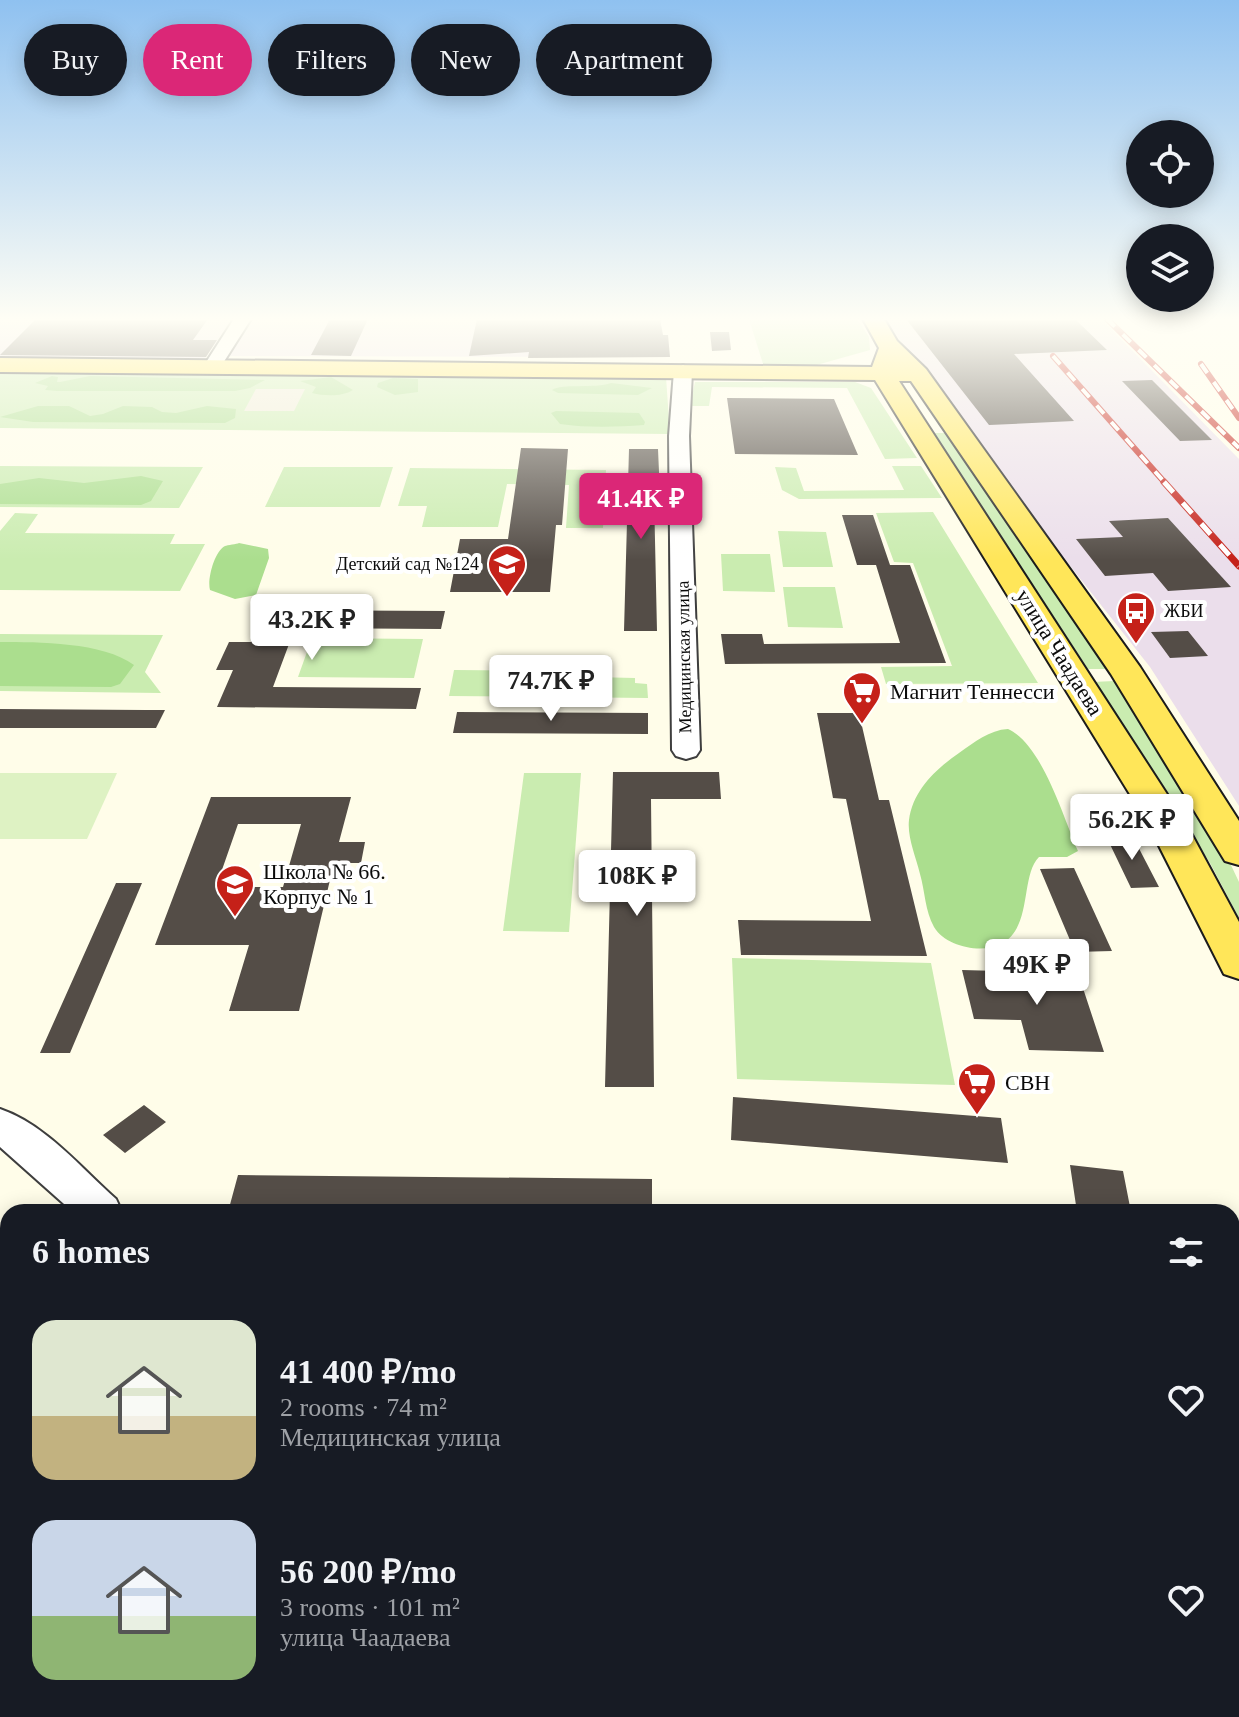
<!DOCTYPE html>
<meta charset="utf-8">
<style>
:root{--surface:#171b24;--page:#242831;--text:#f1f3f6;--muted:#9ea1a6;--accent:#db2777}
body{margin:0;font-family:"Times New Roman",serif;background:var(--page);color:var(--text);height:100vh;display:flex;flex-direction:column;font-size:30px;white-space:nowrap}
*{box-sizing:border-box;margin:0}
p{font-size:26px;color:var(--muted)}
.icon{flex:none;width:44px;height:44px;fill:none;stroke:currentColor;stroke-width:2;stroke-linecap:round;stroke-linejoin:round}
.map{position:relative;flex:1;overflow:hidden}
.side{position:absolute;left:0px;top:1204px;width:1240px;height:514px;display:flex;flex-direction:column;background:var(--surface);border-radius:24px 24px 0 0;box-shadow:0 4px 20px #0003}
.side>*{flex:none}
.hud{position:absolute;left:24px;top:24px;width:800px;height:72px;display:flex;gap:16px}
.tools{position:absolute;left:1126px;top:120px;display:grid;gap:16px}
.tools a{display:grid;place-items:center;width:88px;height:88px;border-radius:50%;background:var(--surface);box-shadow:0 4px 20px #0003;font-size:40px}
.price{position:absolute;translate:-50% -68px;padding:0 18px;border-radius:8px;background:#fff;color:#222;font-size:26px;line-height:52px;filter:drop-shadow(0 2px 4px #0008)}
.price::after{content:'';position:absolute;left:50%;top:48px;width:24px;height:18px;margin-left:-12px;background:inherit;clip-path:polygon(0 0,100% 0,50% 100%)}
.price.current{background:var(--accent);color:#fff}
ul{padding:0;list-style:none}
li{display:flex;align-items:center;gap:24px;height:200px;padding:0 32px}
li span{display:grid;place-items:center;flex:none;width:224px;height:160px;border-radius:24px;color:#555}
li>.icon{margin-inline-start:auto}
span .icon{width:96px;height:96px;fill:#fffc;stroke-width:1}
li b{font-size:34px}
h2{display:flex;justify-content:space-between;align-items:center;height:96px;padding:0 32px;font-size:34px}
.tag{padding:0 28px;border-radius:36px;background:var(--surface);box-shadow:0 4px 20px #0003;font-size:28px;line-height:72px}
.tag.current{background:var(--accent);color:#fff}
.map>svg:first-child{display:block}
</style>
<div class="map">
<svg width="1239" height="1717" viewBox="0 0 1239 1717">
<rect width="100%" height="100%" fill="#fffde9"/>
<path fill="#ebdeeb" d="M0,319H232L205,358L0,357Z
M249,319H618V357L225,356Z
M884,319H1101L1239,459V806L1150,667L1048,538Z"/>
<path fill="#caecb0" d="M749,319H857L869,337L870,350L813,366L764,367Z
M0,370L666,377L670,434L0,428Z
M695,382H855L871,388L917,458L885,459L847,388L712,387L709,406H690Z
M933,433H946L1108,669H1088Z
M0,466L203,467L179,508L0,507Z
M892,466H921L942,498L799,499L782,490L775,467L796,468L804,491L904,490Z
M284,467H393L380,507H265Z
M410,468L606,470L603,528H566L569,485L507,484L498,527H422L427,506H398Z
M933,512L1038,683L886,684L881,667L952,666L913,563L894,562L876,513Z
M15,513L38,514L25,533L175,534L170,544H205L180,591L0,590V531Z
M778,531L826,532L833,567H783Z
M721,554H770L775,592L723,591Z
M783,587H835L843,628L788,627Z
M0,634L163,635L145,672L161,693L0,691Z
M312,638L423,639L414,678L298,677Z
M454,670L592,671V677L635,678V683L647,684L648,698L449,696Z
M1114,681L1230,863L1239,882V918L1210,863L1093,682Z
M524,773H581L569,932L503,931Z
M732,958L931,963L955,1085L737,1079Z
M714,1710H1090L1091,1717H731Z"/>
<path fill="#abde8e" d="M52,376L58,377L57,382H60L90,376L265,380L250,388L235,391H57L45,390L48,386L35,383Z
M331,377L353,390C342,397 324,396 312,393L316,387L300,381Z
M393,378L418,379V392L395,395L377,387L378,383Z
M611,383L652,388L638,395L558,393L552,390C562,383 595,389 611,383Z
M38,406H69L90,416L103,414L123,406L152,407L162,412L176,413L207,406L236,409L235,418L225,423L33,422L0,417Z
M556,411L639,413L645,422L644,425C616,427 588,428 560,424L551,413Z
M141,476L163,481L151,501L141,505L0,504V484L39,478L84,483Z
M239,543L268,549L269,558L256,595L235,599L210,590C207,580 214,552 225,546C227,545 237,544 239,543Z
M0,642C38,642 103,642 134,665L120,684L111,687L0,686Z
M1008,729C1042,744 1063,817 1078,851L1067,857H1039C1020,876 1033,928 1001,944C982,954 946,947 934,927C925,911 925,891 920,874C916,857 907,837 909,820C913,790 936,769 959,753C975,742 989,730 1008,729Z
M125,1710H301V1717H116Z"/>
<path fill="#def2c3" d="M0,773H117L87,839H0Z"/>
<path fill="#efebd9" d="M256,389H305L294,411H244Z"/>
<path fill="#544d47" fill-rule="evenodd" d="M36,319H208L193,340H217L206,357L0,355Z
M330,319H368L351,356L311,355Z
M477,319H660L663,335H668L670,357L528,358L529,352L469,356Z
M906,319L1076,320L1107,350L1014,354L1074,421L989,425Z
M710,332H729L731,350L712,351Z
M1152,380L1212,440L1180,441L1122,381Z
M727,398L834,399L858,455L735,454Z
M521,448L568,449L562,525H556L550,592H450L460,539H508Z
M629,449H658L660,495H654L657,631H624Z
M842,515H873L890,565H883H910L946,663L725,664L721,634H762L764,644L900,643L876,565H857Z
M1168,518L1231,587L1168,591L1153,573L1105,576L1076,539L1123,537L1109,521Z
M265,610L445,611L441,629L295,628L273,687L421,688L416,709L217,707L233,670H216L229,642H251Z
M1188,631L1208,656L1170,658L1151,632Z
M0,709L145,710H165L156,728H0Z
M457,712L648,713V734L453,733Z
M817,713H859L879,800H889L927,956L741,955L738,920L871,921L846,799L833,798Z
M613,772H719L721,799H651L654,1087H605Z
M211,797H351L339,842H365L361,863H334L299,1011H229L249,945H155ZM238,824H301L283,887H216Z
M1132,835L1159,887L1131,888L1106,836Z
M1074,868L1112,951L1075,952L1040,869Z
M116,883H142L70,1053H40Z
M962,970L1078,973L1104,1052L1029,1050L1021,1020L974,1019Z
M733,1097L1001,1118L1008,1163L731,1140Z
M144,1105L166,1122L125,1153L103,1135Z
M1070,1165L1123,1171L1131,1212H1077Z
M238,1175L652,1179V1212H228Z"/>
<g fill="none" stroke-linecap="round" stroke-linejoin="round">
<g stroke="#3e3e3e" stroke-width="4">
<path id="minor" d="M234,319H251L218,371H206L203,367Z
M683,365L692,371L689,436L700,750L696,756L686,759L676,756L672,750L669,436L674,371Z
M0,1109C45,1124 81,1168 116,1199L122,1212H73L0,1147Z
M8,1289V1333L0,1336V1292Z
M8,1615V1673L0,1676V1618Z
M594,1710H659L662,1717H597Z"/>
</g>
<g stroke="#1c1c1c" stroke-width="4">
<path id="major" d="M863,319H884L897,341L926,369L1140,667L1239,821V865L1225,861L1111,674L911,381H899L1185,822L1239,922V979L1224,974L1147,822L875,380L0,372V358L872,367L879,348Z"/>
</g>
<use href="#minor" fill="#fff" fill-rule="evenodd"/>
<use href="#major" fill="#ffe659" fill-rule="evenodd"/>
<g stroke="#c52119" stroke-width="6">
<path id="rail-far1" d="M1107,319L1239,448
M1053,356L1166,484
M1201,364L1239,418"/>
</g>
<g stroke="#c52119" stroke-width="7">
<path id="rail" d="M1164,482L1239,566"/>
</g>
<use href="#rail-far1" stroke="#fff" stroke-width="4" stroke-dasharray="11" stroke-linecap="butt"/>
<use href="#rail" stroke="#fff" stroke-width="5" stroke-dasharray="14" stroke-linecap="butt"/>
</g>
<linearGradient id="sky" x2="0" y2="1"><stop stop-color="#8fc1f0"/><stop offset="0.57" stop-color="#fffef5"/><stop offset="1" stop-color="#fffef5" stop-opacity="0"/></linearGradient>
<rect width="1239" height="560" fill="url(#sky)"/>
<defs>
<g id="school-pin" transform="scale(2)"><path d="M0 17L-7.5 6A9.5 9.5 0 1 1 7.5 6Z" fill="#c52119" stroke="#fff"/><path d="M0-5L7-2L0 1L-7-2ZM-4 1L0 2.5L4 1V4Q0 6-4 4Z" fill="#fff"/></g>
<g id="bus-pin" transform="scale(2)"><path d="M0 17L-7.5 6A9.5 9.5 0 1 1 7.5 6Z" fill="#c52119" stroke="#fff"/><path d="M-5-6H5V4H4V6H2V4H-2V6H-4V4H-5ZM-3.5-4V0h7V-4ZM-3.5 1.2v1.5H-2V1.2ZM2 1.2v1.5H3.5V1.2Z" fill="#fff"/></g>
<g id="supermarket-pin" transform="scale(2)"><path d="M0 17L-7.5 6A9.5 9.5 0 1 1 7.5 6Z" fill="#c52119" stroke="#fff"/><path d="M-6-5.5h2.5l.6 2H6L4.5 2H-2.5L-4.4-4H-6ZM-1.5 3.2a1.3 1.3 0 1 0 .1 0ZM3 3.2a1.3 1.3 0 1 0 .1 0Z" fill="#fff"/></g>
</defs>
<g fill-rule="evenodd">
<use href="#school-pin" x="507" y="564"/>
<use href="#bus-pin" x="1136" y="611"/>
<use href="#supermarket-pin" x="862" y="691"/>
<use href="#school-pin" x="235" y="884"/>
<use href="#supermarket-pin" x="977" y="1082"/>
</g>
<g text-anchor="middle" stroke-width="8" stroke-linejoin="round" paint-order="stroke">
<g font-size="18" fill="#0b0b0b" stroke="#fff" text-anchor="end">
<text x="479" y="570">Детский сад №124</text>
<text x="1164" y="617" text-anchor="start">ЖБИ</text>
</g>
<g font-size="18" fill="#0b0b0b" stroke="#fff">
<text transform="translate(684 657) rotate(-91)" y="6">Медицинская улица</text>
</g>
<g font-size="22" fill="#0b0b0b" stroke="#fff">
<text transform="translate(1060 652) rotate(58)" y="8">улица Чаадаева</text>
</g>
<g font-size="22" fill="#0b0b0b" stroke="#fff" text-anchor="start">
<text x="890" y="699">Магнит Теннесси</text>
<text x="263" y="879">Школа № 66.<tspan x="263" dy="25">Корпус № 1</tspan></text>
<text x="1005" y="1090">СВН</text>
</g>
</g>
</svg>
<div class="tools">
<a><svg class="icon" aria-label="locate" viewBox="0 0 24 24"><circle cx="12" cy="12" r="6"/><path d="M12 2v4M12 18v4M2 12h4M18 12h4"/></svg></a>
<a><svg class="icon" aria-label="layers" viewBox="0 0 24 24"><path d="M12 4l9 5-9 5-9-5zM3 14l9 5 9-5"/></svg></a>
</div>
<b class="price current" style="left:641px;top:541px">41.4K ₽</b>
<b class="price" style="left:312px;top:662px">43.2K ₽</b>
<b class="price" style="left:551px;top:723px">74.7K ₽</b>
<b class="price" style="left:1132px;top:862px">56.2K ₽</b>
<b class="price" style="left:637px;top:918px">108K ₽</b>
<b class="price" style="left:1037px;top:1007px">49K ₽</b>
<div class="hud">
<a class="tag">Buy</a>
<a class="tag current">Rent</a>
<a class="tag">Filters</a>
<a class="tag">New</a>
<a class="tag">Apartment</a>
</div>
<section class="side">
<h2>6 homes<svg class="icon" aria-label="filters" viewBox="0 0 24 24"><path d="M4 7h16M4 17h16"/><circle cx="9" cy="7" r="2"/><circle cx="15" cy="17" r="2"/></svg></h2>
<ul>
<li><span style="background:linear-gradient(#dfe7d0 60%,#c2b280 0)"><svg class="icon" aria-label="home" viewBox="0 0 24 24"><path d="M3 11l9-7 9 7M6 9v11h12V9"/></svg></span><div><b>41 400 ₽/mo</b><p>2 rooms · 74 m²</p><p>Медицинская улица</p></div><svg class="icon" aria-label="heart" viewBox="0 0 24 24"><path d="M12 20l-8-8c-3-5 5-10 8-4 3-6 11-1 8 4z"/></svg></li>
<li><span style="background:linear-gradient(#c9d6e8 60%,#8fb573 0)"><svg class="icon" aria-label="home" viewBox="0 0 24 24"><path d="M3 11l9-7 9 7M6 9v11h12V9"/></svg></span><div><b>56 200 ₽/mo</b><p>3 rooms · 101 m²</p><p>улица Чаадаева</p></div><svg class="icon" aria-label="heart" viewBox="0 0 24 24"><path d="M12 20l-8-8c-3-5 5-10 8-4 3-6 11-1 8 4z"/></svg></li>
</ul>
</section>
</div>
